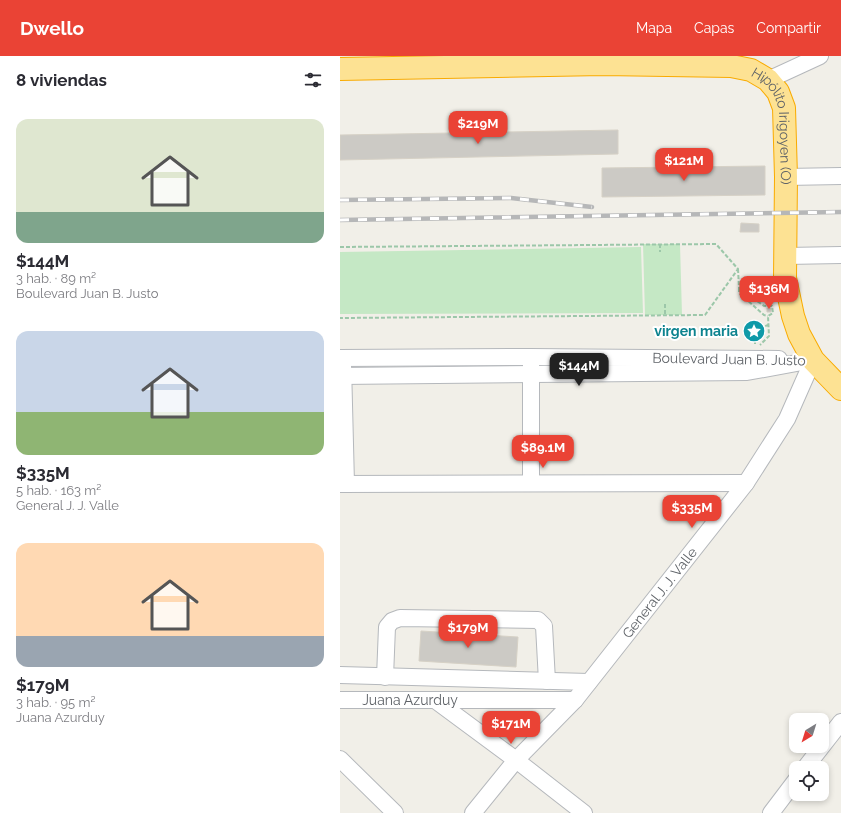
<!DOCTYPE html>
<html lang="es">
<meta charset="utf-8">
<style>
:root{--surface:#fff;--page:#f2f2f3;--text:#2b2b33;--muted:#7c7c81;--accent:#ea4335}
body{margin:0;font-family:Raleway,sans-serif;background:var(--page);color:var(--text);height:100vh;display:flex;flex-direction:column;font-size:15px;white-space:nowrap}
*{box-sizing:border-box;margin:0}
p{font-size:13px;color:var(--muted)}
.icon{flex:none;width:22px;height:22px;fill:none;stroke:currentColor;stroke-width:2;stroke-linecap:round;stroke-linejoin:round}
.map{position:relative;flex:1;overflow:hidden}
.details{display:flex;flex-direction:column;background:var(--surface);width:340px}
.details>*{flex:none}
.needle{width:26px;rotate:218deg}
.controls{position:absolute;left:449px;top:657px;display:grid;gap:8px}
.controls a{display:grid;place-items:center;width:40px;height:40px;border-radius:8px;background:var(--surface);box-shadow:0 2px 6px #0003;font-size:20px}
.price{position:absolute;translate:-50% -34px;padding:0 9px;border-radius:8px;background:var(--accent);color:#fff;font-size:13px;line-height:26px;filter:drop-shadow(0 1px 2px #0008)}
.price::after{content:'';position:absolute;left:50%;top:24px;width:12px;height:9px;margin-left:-6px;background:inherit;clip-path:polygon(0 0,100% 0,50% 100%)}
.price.active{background:#222;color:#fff}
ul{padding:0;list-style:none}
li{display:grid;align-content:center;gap:8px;height:212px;padding:0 16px}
li span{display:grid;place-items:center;height:124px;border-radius:12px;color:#555}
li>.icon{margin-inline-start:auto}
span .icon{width:72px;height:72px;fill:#fffc;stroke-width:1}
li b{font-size:17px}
h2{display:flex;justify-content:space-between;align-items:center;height:48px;padding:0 16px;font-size:17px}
header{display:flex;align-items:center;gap:24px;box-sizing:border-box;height:56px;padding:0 20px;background:var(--accent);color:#fff}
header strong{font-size:19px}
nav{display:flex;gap:22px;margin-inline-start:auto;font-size:14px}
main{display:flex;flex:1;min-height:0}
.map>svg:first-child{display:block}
</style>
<header>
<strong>Dwello</strong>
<nav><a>Mapa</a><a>Capas</a><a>Compartir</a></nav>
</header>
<main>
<section class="details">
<h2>8 viviendas<svg class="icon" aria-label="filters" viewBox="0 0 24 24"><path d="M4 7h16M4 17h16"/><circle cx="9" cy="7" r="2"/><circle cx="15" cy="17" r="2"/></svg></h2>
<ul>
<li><span style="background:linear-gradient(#dfe7d0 75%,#7fa58c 0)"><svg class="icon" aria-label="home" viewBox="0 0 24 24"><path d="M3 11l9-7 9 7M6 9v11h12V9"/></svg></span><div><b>$144M</b><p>3 hab. · 89 m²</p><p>Boulevard Juan B. Justo</p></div></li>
<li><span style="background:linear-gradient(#c9d6e8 65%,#8fb573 0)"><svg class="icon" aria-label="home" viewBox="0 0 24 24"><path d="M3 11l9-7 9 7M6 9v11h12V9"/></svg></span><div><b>$335M</b><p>5 hab. · 163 m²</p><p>General J. J. Valle</p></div></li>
<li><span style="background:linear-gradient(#ffd9b3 75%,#9aa5b1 0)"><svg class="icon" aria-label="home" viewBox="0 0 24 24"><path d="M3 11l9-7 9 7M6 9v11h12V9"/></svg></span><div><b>$179M</b><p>3 hab. · 95 m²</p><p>Juana Azurduy</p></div></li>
</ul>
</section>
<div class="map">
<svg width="501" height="757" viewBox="0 0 501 757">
<rect width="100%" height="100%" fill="#f1efe8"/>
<path fill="#c5e8c5" d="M303,188H340L342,259H305Z
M301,191L303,257L0,258V196Z"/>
<path fill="#cccac5" stroke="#d6d1c6" d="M278,74V98L0,104V79Z
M425,110V139L262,141V112Z
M401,167L419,168V176H400Z
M427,252H431V256H427Z
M81,575L178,581L176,611L79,605Z"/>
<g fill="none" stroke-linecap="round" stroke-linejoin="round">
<g stroke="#b5b8bc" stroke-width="18">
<g id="minor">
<path d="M428,24L480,0"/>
<path d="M446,121L501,120"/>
<path d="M446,200L501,199"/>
<path d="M0,302L191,301L439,303"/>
<path d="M191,306V427"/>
<path d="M3,309L6,428"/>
<path d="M0,320L407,316L473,304"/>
<path d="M0,428L406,427"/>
<path d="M0,619L249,626"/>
<path d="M45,621L47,571L52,565L60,562L198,564L204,570L207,625"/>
<path id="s1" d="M0,644H235"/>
<path d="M95,644L176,704L244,757"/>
<path d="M0,703L55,757"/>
<path d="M465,712L501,666"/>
<path id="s2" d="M133,757L176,704L235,644L406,427L447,363L473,304"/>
<path d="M431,757L456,724"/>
</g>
</g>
<g stroke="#f9ab00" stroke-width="24">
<g id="highway">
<path id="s3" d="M0,13L263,8L391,10L411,14L428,24L438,36L444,52L446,121L445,222L453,260L459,278L473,304L501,333"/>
</g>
</g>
<path stroke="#9cc7a9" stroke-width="2" stroke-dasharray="4 2" stroke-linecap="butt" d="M320,188V196
M0,191L376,188L398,213L365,259L0,262
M398,213L399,232L424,250H432L433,257L428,260L429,280L420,289
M399,232V237L424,259L428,260
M325,248V259
M415,288L416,274L428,269"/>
<use href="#minor" stroke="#fff" stroke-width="16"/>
<use href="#highway" stroke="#fde293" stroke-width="22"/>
<g stroke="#b6b7b8" stroke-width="4.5">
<path id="rail" d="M0,144L171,142L252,151
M0,164L501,156"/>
</g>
<use href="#rail" stroke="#fff" stroke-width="3" stroke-dasharray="9" stroke-linecap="butt"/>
</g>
<defs>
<g id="sight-disc" transform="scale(1.15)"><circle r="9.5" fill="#0f9aa8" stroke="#fff"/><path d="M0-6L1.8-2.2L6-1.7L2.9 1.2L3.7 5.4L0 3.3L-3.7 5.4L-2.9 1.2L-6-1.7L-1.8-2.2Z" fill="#fff"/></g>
</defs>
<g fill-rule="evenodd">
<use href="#sight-disc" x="414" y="275"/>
</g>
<g text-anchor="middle" stroke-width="4" stroke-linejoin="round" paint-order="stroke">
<g font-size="14" fill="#5f6368" stroke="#fff">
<text dy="5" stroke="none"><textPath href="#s3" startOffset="477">Hipólito Irigoyen (O)</textPath></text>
<text transform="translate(389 303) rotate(1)" y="5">Boulevard Juan B. Justo</text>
<text dy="5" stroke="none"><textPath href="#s2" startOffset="289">General J. J. Valle</textPath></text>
<text dy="5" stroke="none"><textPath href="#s1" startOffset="70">Juana Azurduy</textPath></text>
</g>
<g font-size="14" font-weight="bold" fill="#0d838f" stroke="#fff" text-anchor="end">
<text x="398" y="280">virgen maria</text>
</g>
</g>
</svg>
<div class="controls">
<a><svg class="needle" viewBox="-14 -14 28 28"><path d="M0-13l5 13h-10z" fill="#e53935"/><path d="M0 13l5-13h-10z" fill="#7c7c81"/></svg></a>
<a><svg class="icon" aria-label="locate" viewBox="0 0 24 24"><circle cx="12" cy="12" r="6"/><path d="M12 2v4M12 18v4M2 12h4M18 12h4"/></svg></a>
</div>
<b class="price" style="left:138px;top:89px">$219M</b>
<b class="price" style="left:344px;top:126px">$121M</b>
<b class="price" style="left:429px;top:254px">$136M</b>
<b class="price active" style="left:239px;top:331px">$144M</b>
<b class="price" style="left:203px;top:413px">$89.1M</b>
<b class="price" style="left:352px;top:473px">$335M</b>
<b class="price" style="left:128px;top:593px">$179M</b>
<b class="price" style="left:171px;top:689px">$171M</b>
</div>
</main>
